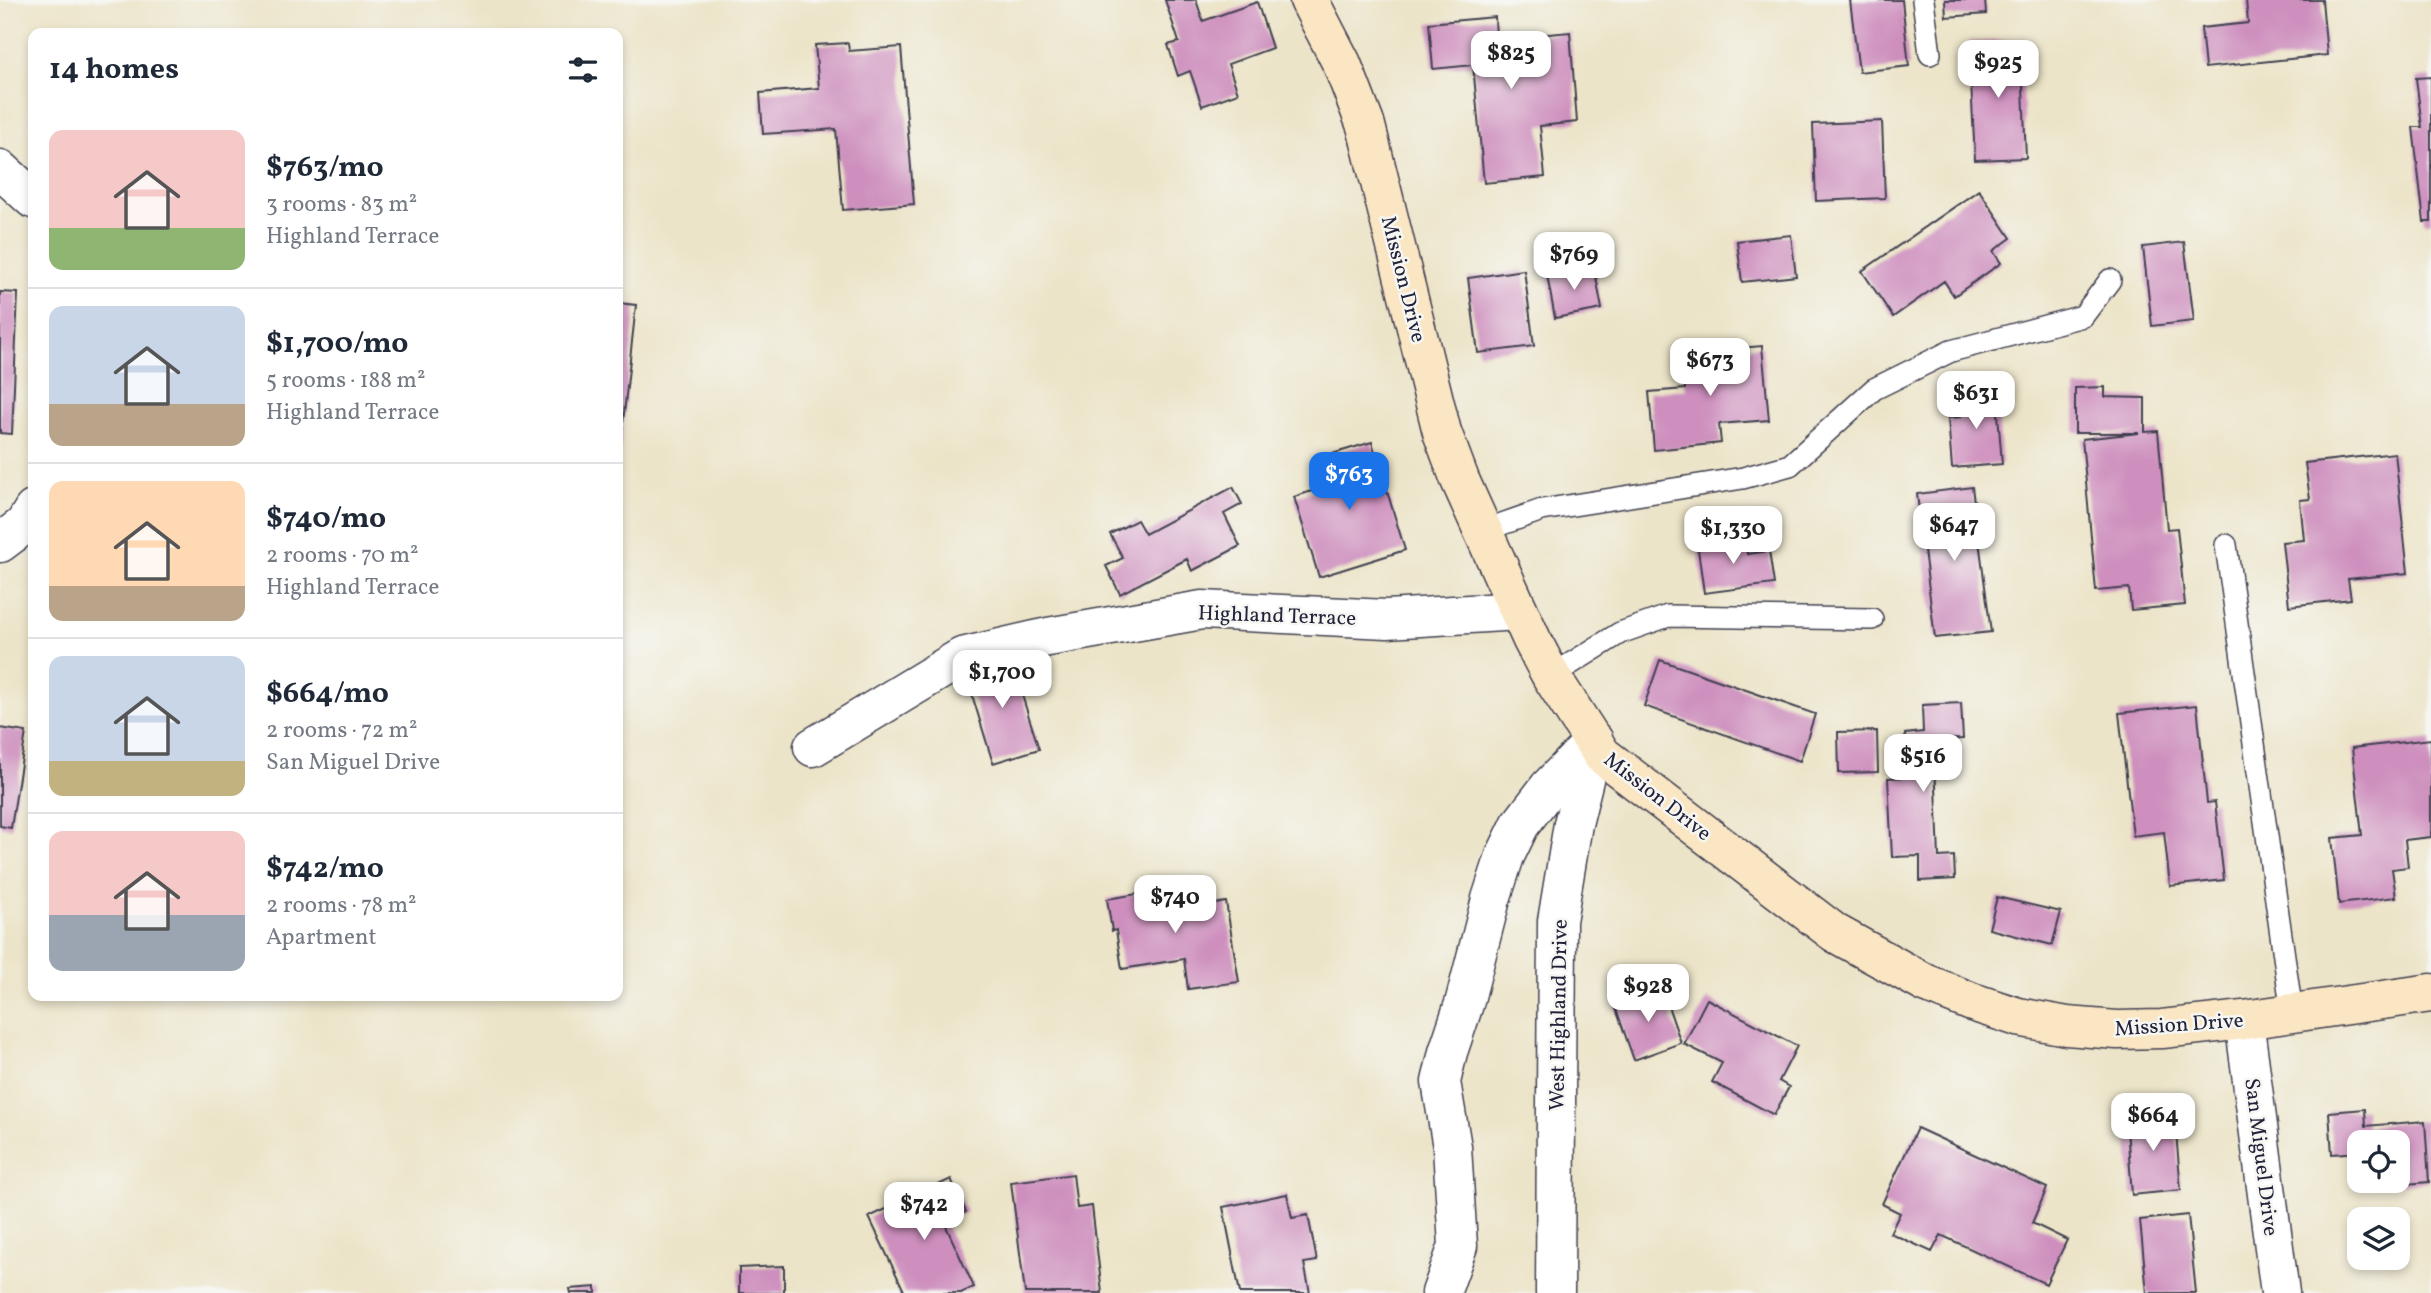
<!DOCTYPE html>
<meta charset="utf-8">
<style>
:root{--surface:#fff;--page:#f2f2f3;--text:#1f2937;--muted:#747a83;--line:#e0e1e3;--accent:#1a73e8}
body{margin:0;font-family:Vollkorn,serif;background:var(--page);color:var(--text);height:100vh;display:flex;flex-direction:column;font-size:26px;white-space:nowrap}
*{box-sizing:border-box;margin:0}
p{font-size:23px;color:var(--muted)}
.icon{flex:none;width:38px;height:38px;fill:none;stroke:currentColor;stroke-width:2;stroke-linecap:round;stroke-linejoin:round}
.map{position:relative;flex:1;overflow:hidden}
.sheet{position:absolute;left:28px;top:28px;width:595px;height:973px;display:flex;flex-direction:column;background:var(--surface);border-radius:14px;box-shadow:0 4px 10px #0003}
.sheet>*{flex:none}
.fabs{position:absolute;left:2347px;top:1130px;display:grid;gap:14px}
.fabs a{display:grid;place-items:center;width:63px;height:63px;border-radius:14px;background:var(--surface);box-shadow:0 4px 10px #0003;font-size:35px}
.price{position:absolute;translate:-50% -60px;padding:0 16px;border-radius:14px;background:#fff;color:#222;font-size:23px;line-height:46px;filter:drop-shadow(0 2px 4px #0008)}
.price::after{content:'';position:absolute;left:50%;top:42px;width:21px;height:16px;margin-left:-10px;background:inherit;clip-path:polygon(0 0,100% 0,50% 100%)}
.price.active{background:var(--accent);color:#fff}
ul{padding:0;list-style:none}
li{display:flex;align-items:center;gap:21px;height:175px;padding:0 21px}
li+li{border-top:2px solid var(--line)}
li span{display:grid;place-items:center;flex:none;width:196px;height:140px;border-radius:14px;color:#555}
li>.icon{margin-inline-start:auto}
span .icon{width:84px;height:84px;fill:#fffc;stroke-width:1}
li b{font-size:30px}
h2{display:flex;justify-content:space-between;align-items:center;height:84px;padding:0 21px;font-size:30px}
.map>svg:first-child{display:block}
</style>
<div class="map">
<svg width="2431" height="1293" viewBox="0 0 2431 1293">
<rect width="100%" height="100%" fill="#f6f6f2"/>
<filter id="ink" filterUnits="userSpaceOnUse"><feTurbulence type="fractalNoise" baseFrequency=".0143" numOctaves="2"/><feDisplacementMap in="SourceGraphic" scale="14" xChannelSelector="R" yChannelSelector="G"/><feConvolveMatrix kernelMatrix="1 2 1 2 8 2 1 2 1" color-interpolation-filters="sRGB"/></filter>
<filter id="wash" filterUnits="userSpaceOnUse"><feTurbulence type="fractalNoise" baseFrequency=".00686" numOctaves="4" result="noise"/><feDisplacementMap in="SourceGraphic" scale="28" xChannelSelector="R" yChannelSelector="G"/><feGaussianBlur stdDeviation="1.57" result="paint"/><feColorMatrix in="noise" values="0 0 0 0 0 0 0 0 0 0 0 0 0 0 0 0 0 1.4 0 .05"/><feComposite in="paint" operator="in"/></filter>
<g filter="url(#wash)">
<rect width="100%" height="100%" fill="#ece4c8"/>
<g id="blocks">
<path fill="#ce8fbe" d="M1165,0H1196L1203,21L1257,2L1272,48L1228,64L1238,93L1202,106L1190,71L1178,76L1168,45L1179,42Z
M1850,0H1902L1909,66L1859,72Z
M1945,0H1985L1986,14L1946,17Z
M2246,0H2322L2327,55L2205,68L2201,28L2248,23Z
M1495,17L1496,39L1570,32L1577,122L1540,126L1545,177L1484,183L1473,65L1433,69L1429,23Z
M2021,40L2026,158L1975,160L1969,42Z
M848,43L849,51L901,47L914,204L843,210L836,129L763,134L760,93L819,88L815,45Z
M2431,77V222H2424L2413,127H2422L2416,78Z
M1882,121L1885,198L1816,201L1813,124Z
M1979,190L2011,238L1993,251L2001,263L1954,296L1944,281L1893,317L1862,271Z
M1791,235L1796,276L1742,282L1737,241Z
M2184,242L2194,321L2152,326L2143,247Z
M1594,266L1602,309L1555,318L1547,275Z
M1524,270L1534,346L1478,353L1468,278Z
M0,292L18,293L12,434L0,433Z
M618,303L636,305L620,450H618Z
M1762,346L1769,420L1719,424L1721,443L1654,450L1649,392L1685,389L1682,353Z
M2105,387V397L2145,398V432L2158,431L2167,529L2177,528L2185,605L2131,610L2129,588L2096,591L2082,439L2139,433H2075V388Z
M1996,389L2002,464L1952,468L1948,418L1961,417L1959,392Z
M1372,442L1405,550L1319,577L1294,497L1320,488L1312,460Z
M2395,453L2408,573L2348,579L2351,599L2289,606L2282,542L2304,540L2300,500L2310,499L2305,463Z
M1233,487L1242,504L1224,514L1240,546L1192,571L1187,559L1120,594L1106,566L1123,558L1110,534L1137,520L1145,534Z
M1972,487L1991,632L1935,638L1917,494Z
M1745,536L1747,554L1769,551L1774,584L1704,593L1697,542Z
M1010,657L1039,749L993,763L965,672Z
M1660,660L1815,714L1800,761L1644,706Z
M1961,703L1963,739L1934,740L1939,857L1954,856L1955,879L1920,881V856L1892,857L1888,778L1907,777L1905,734L1923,732L1922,705Z
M2197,705L2207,803L2215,802L2224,880L2170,886L2164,832L2133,836L2119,713Z
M0,728L26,732L11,828L0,826Z
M1877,731L1878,772L1839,773L1838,732Z
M2431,739V837L2405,840L2408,867L2392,869L2396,897L2339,904L2332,838L2362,835L2352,748Z
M1191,885L1194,908L1226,902L1239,982L1188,989L1184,959L1122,969L1116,930L1112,931L1107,899Z
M1997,897L2061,912L2052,945L1989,929Z
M1662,989L1681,1043L1634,1060L1615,1006Z
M1707,999L1797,1046L1779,1081L1789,1087L1774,1115L1712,1082L1722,1063L1684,1044Z
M2365,1109L2366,1126L2425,1121L2429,1182L2370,1187L2369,1181H2398V1143H2359V1152L2332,1154L2329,1112Z
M2174,1110L2181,1190L2132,1195L2126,1115Z
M1917,1128L2047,1188L2032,1223L2067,1240L2046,1284L1941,1235L1932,1252L1890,1233L1900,1213L1882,1204Z
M1073,1174L1077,1208L1092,1206L1102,1293H1025L1011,1182Z
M951,1179L966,1212L944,1222L974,1287L961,1293H905L869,1217Z
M1287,1194L1292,1218L1308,1215L1317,1261L1304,1263L1310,1293H1240L1223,1207Z
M2188,1215L2196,1293H2147L2140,1220Z
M784,1266V1293H739V1268Z
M596,1287V1293H571L570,1289Z"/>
</g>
</g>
<g filter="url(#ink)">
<use href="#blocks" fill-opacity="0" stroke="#403f50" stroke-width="2"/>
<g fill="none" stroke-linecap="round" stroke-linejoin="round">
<g stroke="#403f50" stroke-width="24">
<path id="lane" d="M1923,0L1930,54
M1482,531L1542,510L1743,478L1790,465L1874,389L1951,351L2083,316L2110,280
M2226,545L2292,1013
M1551,676L1620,633L1668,616L1872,619"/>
</g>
<g stroke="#403f50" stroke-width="41">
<path id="street" d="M0,169L33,199
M0,543L24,525L33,510
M813,747L962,657L1048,637L1202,610L1387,619L1519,611
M2244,1020L2280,1293
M1441,1293L1458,1246L1452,1147L1441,1082L1448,1052L1464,1004L1491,899L1505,856L1520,825L1549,787L1594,741
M1555,1293L1557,921L1573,824L1593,743"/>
</g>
<g stroke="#403f50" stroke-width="41">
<path id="secondary" d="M1309,0L1342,64L1366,126L1442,432L1460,480L1532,640L1551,676L1602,755L1835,933L1925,983L1972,1002L2018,1017L2067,1026L2117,1030L2162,1029L2244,1020L2431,993"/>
</g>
<use href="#lane" stroke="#fff" stroke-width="21"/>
<use href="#street" stroke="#fff" stroke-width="38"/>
<use href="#secondary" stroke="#fbe6c4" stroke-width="38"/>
</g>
</g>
<g text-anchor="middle" stroke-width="5" stroke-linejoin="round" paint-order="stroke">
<g font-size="21" fill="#22223b" stroke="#f6f6f2">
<text transform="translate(1404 279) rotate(76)" y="7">Mission Drive</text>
<text transform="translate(1277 615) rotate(2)" y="7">Highland Terrace</text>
<text transform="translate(1658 796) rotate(38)" y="7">Mission Drive</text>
<text transform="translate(1558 1015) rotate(-89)" y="7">West Highland Drive</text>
<text transform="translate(2179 1024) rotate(-4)" y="7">Mission Drive</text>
<text transform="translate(2262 1157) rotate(83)" y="7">San Miguel Drive</text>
</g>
</g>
</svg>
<div class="fabs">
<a><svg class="icon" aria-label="locate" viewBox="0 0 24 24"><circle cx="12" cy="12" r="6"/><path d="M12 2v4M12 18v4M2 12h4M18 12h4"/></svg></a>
<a><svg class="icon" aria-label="layers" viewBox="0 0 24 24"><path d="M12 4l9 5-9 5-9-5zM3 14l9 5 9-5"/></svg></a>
</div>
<b class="price" style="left:1511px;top:91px">$825</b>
<b class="price" style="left:1998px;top:100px">$925</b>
<b class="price" style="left:1574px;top:292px">$769</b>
<b class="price" style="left:1710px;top:398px">$673</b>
<b class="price" style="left:1976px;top:431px">$631</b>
<b class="price active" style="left:1349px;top:512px">$763</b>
<b class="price" style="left:1954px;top:563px">$647</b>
<b class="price" style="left:1733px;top:566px">$1,330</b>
<b class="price" style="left:1002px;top:710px">$1,700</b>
<b class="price" style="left:1923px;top:794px">$516</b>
<b class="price" style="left:1175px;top:935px">$740</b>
<b class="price" style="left:1648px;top:1024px">$928</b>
<b class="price" style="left:2153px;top:1153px">$664</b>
<b class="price" style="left:924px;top:1242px">$742</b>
<section class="sheet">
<h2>14 homes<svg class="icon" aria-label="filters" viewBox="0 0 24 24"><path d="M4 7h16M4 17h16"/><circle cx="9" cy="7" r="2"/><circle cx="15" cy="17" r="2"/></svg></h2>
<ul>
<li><span style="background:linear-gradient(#f6c9c9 70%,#8fb573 0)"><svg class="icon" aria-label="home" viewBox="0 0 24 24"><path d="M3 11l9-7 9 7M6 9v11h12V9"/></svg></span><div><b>$763/mo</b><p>3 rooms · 83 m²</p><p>Highland Terrace</p></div></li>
<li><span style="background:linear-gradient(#c9d6e8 70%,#b9a48a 0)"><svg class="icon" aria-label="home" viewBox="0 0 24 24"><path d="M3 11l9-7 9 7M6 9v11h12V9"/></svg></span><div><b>$1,700/mo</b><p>5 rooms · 188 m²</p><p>Highland Terrace</p></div></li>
<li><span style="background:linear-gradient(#ffd9b3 75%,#b9a48a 0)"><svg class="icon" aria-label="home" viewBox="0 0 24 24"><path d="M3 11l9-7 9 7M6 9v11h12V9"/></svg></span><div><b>$740/mo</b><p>2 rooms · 70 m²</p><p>Highland Terrace</p></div></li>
<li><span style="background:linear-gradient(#c9d6e8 75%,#c2b280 0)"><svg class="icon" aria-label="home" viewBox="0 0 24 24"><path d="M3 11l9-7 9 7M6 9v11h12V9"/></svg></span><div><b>$664/mo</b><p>2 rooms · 72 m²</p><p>San Miguel Drive</p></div></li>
<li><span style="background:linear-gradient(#f6c9c9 60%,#9aa5b1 0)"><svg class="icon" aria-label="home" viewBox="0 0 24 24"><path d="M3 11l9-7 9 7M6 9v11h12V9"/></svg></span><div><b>$742/mo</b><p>2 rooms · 78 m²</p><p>Apartment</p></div></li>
</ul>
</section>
</div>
